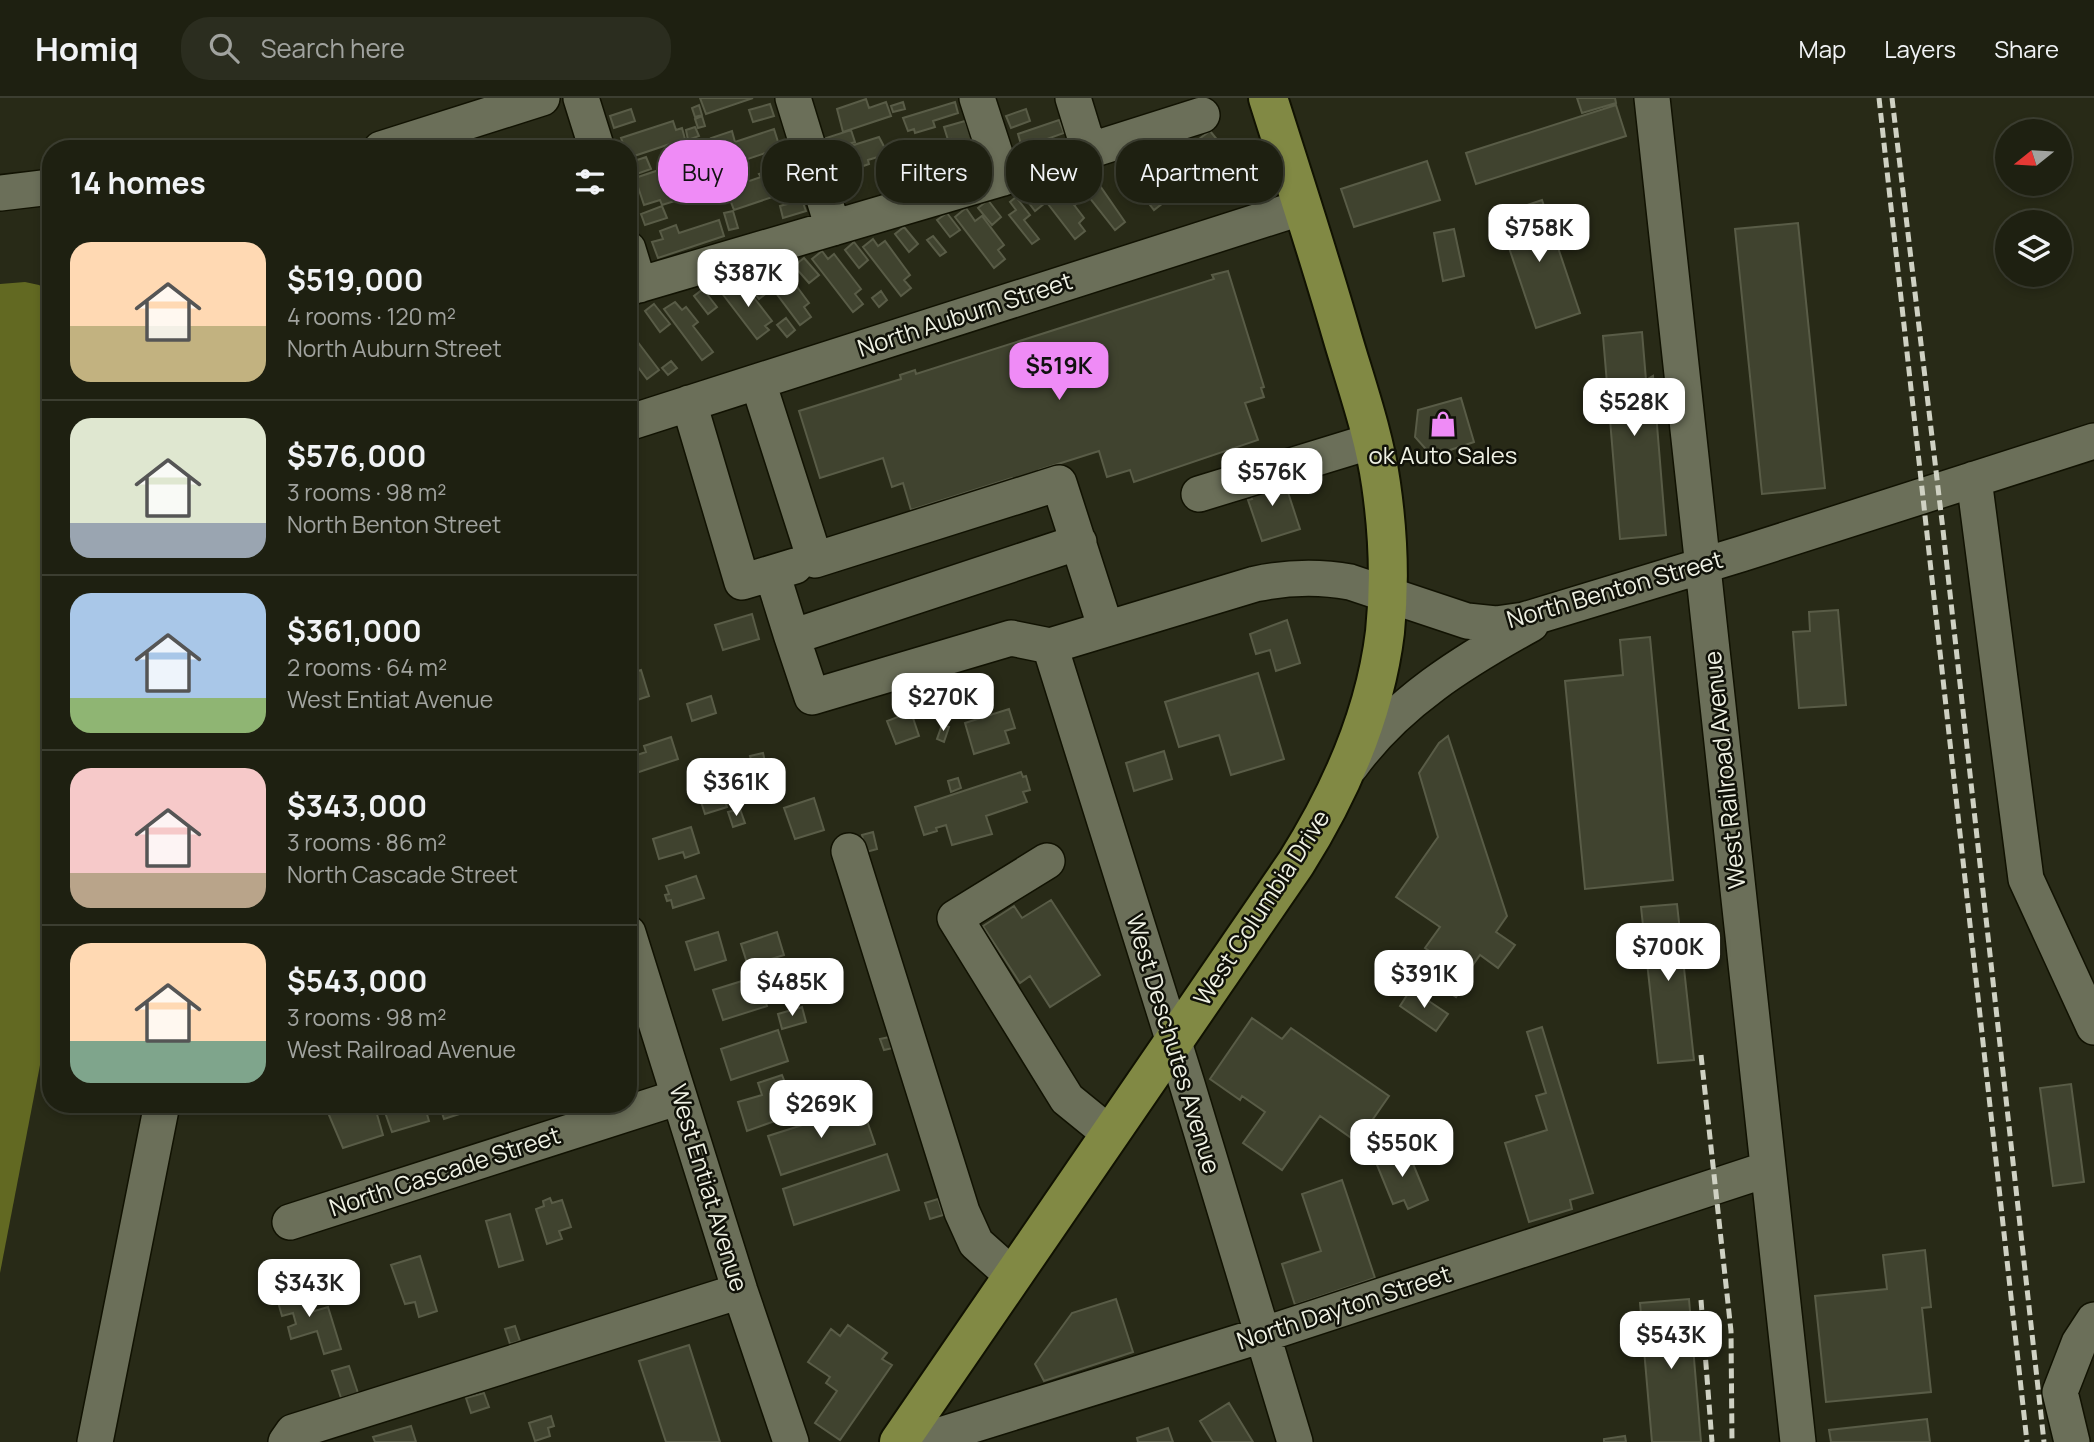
<!DOCTYPE html>
<meta charset="utf-8">
<style>
:root{--surface:#1e2011;--page:#2b2d1f;--text:#f1f3f6;--muted:#a1a39f;--line:#3c3e31;--accent:#ef8bf6}
body{margin:0;font-family:Manrope,sans-serif;background:var(--page);color:var(--text);height:100vh;display:flex;flex-direction:column;font-size:26px;white-space:nowrap}
*{box-sizing:border-box;margin:0}
p{font-size:23px;color:var(--muted)}
.icon{flex:none;width:38px;height:38px;fill:none;stroke:currentColor;stroke-width:2;stroke-linecap:round;stroke-linejoin:round}
.map{position:relative;flex:1;overflow:hidden}
.details{position:absolute;left:42px;top:42px;width:595px;height:973px;display:flex;flex-direction:column;background:var(--surface);border-radius:28px;box-shadow:0 4px 10px #0003,0 0 0 2px var(--line)}
.details>*{flex:none}
.guide{position:absolute;left:658px;top:42px;width:665px;height:63px;display:flex;gap:14px}
.needle{width:46px;rotate:252deg}
.controls{position:absolute;left:1995px;top:21px;display:grid;gap:14px}
.controls a{display:grid;place-items:center;width:77px;height:77px;border-radius:50%;background:var(--surface);box-shadow:0 4px 10px #0003,0 0 0 2px var(--line);font-size:35px}
.price{position:absolute;translate:-50% -60px;padding:0 16px;border-radius:14px;background:#fff;color:#222;font-size:23px;line-height:46px;filter:drop-shadow(0 2px 4px #0008)}
.price::after{content:'';position:absolute;left:50%;top:42px;width:21px;height:16px;margin-left:-10px;background:inherit;clip-path:polygon(0 0,100% 0,50% 100%)}
.price.on{background:var(--accent);color:#111}
ul{padding:0;list-style:none}
li{display:flex;align-items:center;gap:21px;height:175px;padding:0 28px}
li+li{border-top:2px solid var(--line)}
li span{display:grid;place-items:center;flex:none;width:196px;height:140px;border-radius:21px;color:#555}
li>.icon{margin-inline-start:auto}
span .icon{width:84px;height:84px;fill:#fffc;stroke-width:1}
li b{font-size:30px}
h2{display:flex;justify-content:space-between;align-items:center;height:84px;padding:0 28px;font-size:30px}
.chip{padding:0 24px;border-radius:28px;background:var(--surface);box-shadow:0 4px 10px #0003,0 0 0 2px var(--line);font-size:24px;line-height:63px}
.chip.on{background:var(--accent);color:#111}
header{display:flex;align-items:center;gap:42px;box-sizing:border-box;height:98px;padding:0 35px;background:var(--surface);border-bottom:2px solid var(--line)}
header strong{font-size:33px}
nav{display:flex;gap:38px;margin-inline-start:auto;font-size:24px}
.search{width:490px;height:63px;background:var(--page);display:flex;align-items:center;gap:18px;box-sizing:border-box;padding:0 24px;border-radius:28px;color:var(--muted);font-size:26px}
.map>svg:first-child{display:block}
</style>
<header>
<strong>Homiq</strong>
<div class="search"><svg class="icon" aria-label="search" viewBox="0 0 24 24"><circle cx="10" cy="10" r="6"/><path d="M15 15l6 6"/></svg>Search here</div>
<nav><a>Map</a><a>Layers</a><a>Share</a></nav>
</header>
<div class="map">
<svg width="2094" height="1344" viewBox="0 0 2094 1344">
<rect width="100%" height="100%" fill="#282a17"/>
<path fill="#626922" d="M25,184L39,187L51,195V910L0,1175V186Z"/>
<path fill="#40432f" stroke="#595c47" stroke-width="2" d="M700,0H753L706,16Z
M1577,0H1615L1616,5L1582,15Z
M866,1L869,10L886,4L891,18L843,34L837,11Z
M903,4L905,11L893,14L891,8Z
M955,4L958,15L933,23L935,29L915,35L914,31L908,33L903,20Z
M770,6L774,18L753,24L749,12Z
M699,7L702,17L695,19L692,10Z
M1616,7L1626,38L1476,86L1466,55Z
M631,11L635,23L614,30L610,18Z
M1026,11L1030,23L1011,30L1006,18Z
M702,18L705,28L698,30L695,21Z
M1059,22L1064,35L1022,50L1018,36Z
M673,23L676,32L682,30L685,41L628,60V51H625L621,40Z
M965,23L979,58L959,65L951,41L948,42L944,29Z
M695,29L699,38L688,42L686,32Z
M774,31L780,50L736,65L733,56L714,62L711,52L715,50L711,40L732,33L735,44Z
M851,32L855,44L831,52L826,40Z
M1210,33L1238,67L1227,76L1199,41Z
M879,39L888,56L868,62L869,66L846,74L845,69L841,71L838,61L841,60L838,52Z
M1187,40L1216,80L1210,85L1212,88L1204,94L1169,48L1178,42L1180,45Z
M565,43L567,51H539Z
M1155,51L1171,71L1162,78L1146,58Z
M786,53L790,66L768,72L764,60Z
M646,59L651,71L628,79V65Z
M1128,60L1133,67L1138,63L1160,92L1156,96L1163,105L1154,112L1119,67Z
M689,62L700,95L662,107L660,102L644,107L635,80Z
M1427,63L1440,102L1354,129L1341,91Z
M786,71L793,92L734,112L726,91L761,79L759,76L771,72L772,76Z
M718,72L721,81L713,83L710,74Z
M1084,73L1095,87L1098,85L1125,124L1115,132L1075,81Z
M1070,76L1086,98L1076,106L1060,84Z
M1055,82L1084,120L1079,125L1085,133L1075,141L1038,93Z
M1032,89L1045,105L1035,113L1022,96Z
M1016,99L1030,117L1024,122L1039,141L1032,146L1009,117L1016,112L1010,104Z
M802,102L806,113L783,120L780,108Z
M988,102L1001,119L992,127L978,110Z
M1542,102L1580,215L1536,230L1498,117Z
M662,108L667,120L645,127L641,116Z
M966,110L975,123L982,118L1004,147L998,152L1005,161L994,170L955,119Z
M733,113L738,130L729,132L724,115Z
M947,115L960,132L950,139L937,122Z
M719,122L724,138L658,160L652,144L663,141L660,133L676,127L679,135Z
M1798,125L1825,390L1762,396L1735,131Z
M904,129L918,146L909,154L895,136Z
M1454,131L1464,178L1443,183L1434,135Z
M933,138L946,154L940,158L927,142Z
M873,141L878,148L885,143L910,177L904,182L911,190L901,198L863,149Z
M854,144L868,162L859,170L845,152Z
M822,153L828,161L834,156L861,191L855,196L863,206L853,214L812,161Z
M804,160L819,177L809,185L794,168Z
M775,171L780,178L786,174L809,205L804,209L811,219L800,227L764,179Z
M1228,173L1264,289L1261,290L1264,299L1245,305L1258,342L1134,384L1130,372L1107,379L1099,353L1039,372L1043,388L1017,396L1012,380L911,412L903,385L892,389L883,360L820,380L799,313L901,281L900,277L915,272L916,276L1214,181L1212,177Z
M754,175L769,193L759,201L744,182Z
M741,183L772,223L765,228L769,232L757,241L721,194L732,185L734,188Z
M703,191L717,209L708,216L694,198Z
M881,193L887,202L879,209L872,200Z
M675,204L682,212L686,209L698,224L693,228L713,254L702,262L664,211Z
M654,206L670,226L660,234L645,213Z
M786,220L795,232L787,239L777,227Z
M1642,234L1646,282L1653,278L1666,437L1620,441L1603,238Z
M637,243L659,272L647,281L628,256V250Z
M671,263L677,270L668,277L662,270Z
M1461,300L1474,344L1432,358L1415,339L1418,312Z
M1282,376L1300,431L1262,443L1248,402L1252,401L1247,388Z
M1838,512L1846,607L1799,610L1793,534L1810,533L1809,514Z
M752,516L759,541L723,552L715,527Z
M1287,522L1300,565L1276,573L1270,552L1256,556L1250,536Z
M1650,539L1673,782L1585,791L1565,583L1623,577L1620,542Z
M641,572L649,598L628,605V576Z
M1258,575L1284,661L1231,677L1219,637L1179,649L1165,604Z
M711,598L716,615L692,623L687,606Z
M1009,611L1015,630L1005,633L1009,645L974,656L965,625Z
M911,614L919,638L896,646L887,623Z
M942,627L949,629L944,644L937,641Z
M1448,638L1507,818L1496,834L1515,847L1498,870L1480,857L1465,878L1425,850L1440,829L1396,799L1438,739L1419,675L1439,645Z
M671,639L678,661L636,675L632,665L629,666L628,660L646,654L644,648Z
M1164,653L1172,681L1134,693L1126,665Z
M763,655L766,668L754,672L750,658Z
M741,668L750,699L726,706L727,709L705,716L694,682Z
M1021,674L1023,679L1026,678L1030,692L1023,694L1027,704L986,718L992,736L952,747L946,727L936,730L937,733L924,737L915,709Z
M958,680L961,690L951,694L948,683Z
M814,700L824,732L795,741L784,710Z
M740,711L745,725L733,729L728,714Z
M691,729L699,755L685,760L683,754L659,761L653,741Z
M873,734L877,751L866,754L862,737Z
M696,778L704,800L673,810L671,802L667,803L665,797L669,796L666,788Z
M1051,802L1100,877L1050,909L1030,878L1020,885L983,828L1014,808L1022,820Z
M1677,806L1694,962L1658,965L1641,809Z
M718,834L726,862L695,872L686,844Z
M777,834L784,857L748,868L741,846Z
M1423,860L1439,871L1441,867L1448,872L1450,869L1468,881L1456,899L1431,882L1426,889L1410,878Z
M758,878L767,908L723,922L713,892Z
M1411,891L1448,916L1436,933L1400,908Z
M802,909L806,924L782,931L778,916Z
M1252,920L1282,941L1291,930L1389,998L1357,1044L1320,1018L1282,1072L1243,1045L1265,1014L1242,998L1240,1002L1210,981Z
M1542,929L1593,1095L1570,1102L1572,1111L1529,1124L1505,1045L1547,1032L1536,998L1546,995L1527,934Z
M778,932L788,963L731,982L721,951Z
M894,938L897,949L884,952L880,941Z
M782,977L797,1015L747,1033L738,1004L762,997L758,985Z
M2071,986L2084,1084L2053,1088L2040,990Z
M338,1006H352L353,1009L359,1006H374L383,1037L343,1050L326,1010Z
M382,1006H424L429,1023L392,1034Z
M439,1006H474L475,1011L444,1021Z
M862,1008L875,1046L781,1077L768,1038Z
M1406,1049L1428,1102L1408,1111L1404,1102L1393,1106L1375,1062Z
M887,1056L899,1092L794,1127L783,1091Z
M1342,1082L1375,1180L1295,1207L1282,1166L1321,1153L1302,1096Z
M550,1100L552,1105L562,1102L571,1129L559,1133L562,1141L547,1146L536,1111L544,1108L543,1103Z
M938,1101L943,1117L930,1121L925,1105Z
M510,1116L523,1162L499,1169L486,1123Z
M1925,1152L1931,1209L1922,1210L1931,1294L1826,1304L1815,1198L1887,1191L1883,1157Z
M420,1158L437,1213L419,1219L415,1204L405,1206L391,1167Z
M303,1189L311,1214L328,1209L341,1251L324,1256L317,1233L291,1241L288,1229L296,1226L293,1215L282,1218L276,1197Z
M1116,1201L1133,1254L1044,1283L1035,1266L1072,1215Z
M1689,1201L1701,1344H1652L1640,1205Z
M848,1227L887,1255L882,1261L892,1267L840,1342L815,1325L837,1293L826,1285L830,1279L808,1264L831,1231L840,1238Z
M515,1228L520,1243L510,1246L505,1231Z
M689,1247L720,1344H666L639,1263Z
M349,1268L358,1295L341,1300L332,1273Z
M484,1295L489,1309L471,1315L466,1300Z
M1229,1305L1253,1344H1213L1200,1323Z
M551,1318L554,1328L548,1330L550,1338L535,1343L529,1325Z
M1927,1321L1930,1344H1831L1829,1332Z
M411,1328L416,1344H375L373,1339Z
M1168,1330L1173,1344H1138L1137,1340Z
M1625,1338L1626,1344H1604V1341Z"/>
<g fill="none" stroke-linecap="round" stroke-linejoin="round">
<g stroke="#111202" stroke-width="38">
<path id="minor" d="M581,0L597,51
M793,0L833,130
M977,0L1003,80
M1073,0L1089,52
M1652,0L1798,1344
M381,51L542,0
M0,95L51,89
M628,151L639,187
M628,190L1003,80L1202,17
M758,284L815,462L1059,385L1106,531
M689,305L742,484L795,468
M628,325L1303,109
M1974,381L2026,781L2094,929
M1199,396L1372,343
M772,475L792,539L1079,444
M792,539L812,599L1011,540L1050,548L1255,486C1288,479 1318,478 1350,484L1467,523L1496,526L1524,522L1741,456L2094,343
M1050,548L1187,986L1295,1344
M1351,668C1397,604 1464,563 1531,526
M849,753L962,1114L976,1145L1013,1178
M1047,763L955,820L1067,1001L1110,1036
M628,835L740,1193L791,1344
M290,1124L679,999
M95,1344L162,1006
M286,1344L293,1334L740,1193
M918,1344L1262,1237L1768,1071
M2072,1344L2060,1294L2079,1245L2094,1222"/>
</g>
<g stroke="#111202" stroke-width="42">
<path id="major" d="M899,1344L1296,765C1340,695 1375,617 1385,534C1390,486 1388,434 1381,386C1374,336 1356,286 1342,238C1319,158 1293,79 1268,0"/>
</g>
<use href="#minor" stroke="#6b6f59" stroke-width="35"/>
<use href="#major" stroke="#818944" stroke-width="38"/>
<path stroke="#cfd1c3" stroke-width="5" stroke-dasharray="10 5" stroke-linecap="butt" d="M1879,0L2027,1344
M1892,0L1943,432L2044,1344
M1701,957L1731,1233L1732,1344
M1701,1202L1712,1344"/>
</g>
<defs>
<g id="shop-bare" transform="scale(2.1)"><path d="M-5-2.5h2.3a2.7 3.5 0 0 1 5.4 0H5L5.5 6h-11ZM-1.5-2.5h3a1.5 2.3 0 0 0-3 0Z" fill="#ef8bf6" stroke="#111209" stroke-width="2.5" paint-order="stroke"/></g>
</defs>
<g fill-rule="evenodd">
<use href="#shop-bare" x="1443" y="326"/>
</g>
<g text-anchor="middle" stroke-width="5" stroke-linejoin="round" paint-order="stroke">
<g font-size="24" fill="#eff1e4" stroke="#111209">
<text transform="translate(965 217) rotate(-18)" y="8">North Auburn Street</text>
<text transform="translate(1615 492) rotate(-16)" y="8">North Benton Street</text>
<text transform="translate(1725 672) rotate(-96)" y="8">West Railroad Avenue</text>
<text transform="translate(1262 810) rotate(-57)" y="8">West Columbia Drive</text>
<text transform="translate(1173 946) rotate(73)" y="8">West Deschutes Avenue</text>
<text transform="translate(445 1074) rotate(-18)" y="8">North Cascade Street</text>
<text transform="translate(708 1090) rotate(73)" y="8">West Entiat Avenue</text>
<text transform="translate(1344 1210) rotate(-18)" y="8">North Dayton Street</text>
</g>
<g font-size="24" fill="#eff1e4" stroke="#111209">
<text x="1443" y="366">ok Auto Sales</text>
</g>
</g>
</svg>
<div class="controls">
<a><svg class="needle" viewBox="-14 -14 28 28"><path d="M0-13l5 13h-10z" fill="#e53935"/><path d="M0 13l5-13h-10z" fill="#a1a39f"/></svg></a>
<a><svg class="icon" aria-label="layers" viewBox="0 0 24 24"><path d="M12 4l9 5-9 5-9-5zM3 14l9 5 9-5"/></svg></a>
</div>
<b class="price" style="left:1539px;top:166px">$758K</b>
<b class="price" style="left:748px;top:211px">$387K</b>
<b class="price on" style="left:1059px;top:304px">$519K</b>
<b class="price" style="left:1634px;top:340px">$528K</b>
<b class="price" style="left:1272px;top:410px">$576K</b>
<b class="price" style="left:943px;top:635px">$270K</b>
<b class="price" style="left:736px;top:720px">$361K</b>
<b class="price" style="left:1668px;top:885px">$700K</b>
<b class="price" style="left:1424px;top:912px">$391K</b>
<b class="price" style="left:792px;top:920px">$485K</b>
<b class="price" style="left:821px;top:1042px">$269K</b>
<b class="price" style="left:1402px;top:1081px">$550K</b>
<b class="price" style="left:309px;top:1221px">$343K</b>
<b class="price" style="left:1671px;top:1273px">$543K</b>
<div class="guide">
<a class="chip on">Buy</a>
<a class="chip">Rent</a>
<a class="chip">Filters</a>
<a class="chip">New</a>
<a class="chip">Apartment</a>
</div>
<section class="details">
<h2>14 homes<svg class="icon" aria-label="filters" viewBox="0 0 24 24"><path d="M4 7h16M4 17h16"/><circle cx="9" cy="7" r="2"/><circle cx="15" cy="17" r="2"/></svg></h2>
<ul>
<li><span style="background:linear-gradient(#ffd9b3 60%,#c2b280 0)"><svg class="icon" aria-label="home" viewBox="0 0 24 24"><path d="M3 11l9-7 9 7M6 9v11h12V9"/></svg></span><div><b>$519,000</b><p>4 rooms · 120 m²</p><p>North Auburn Street</p></div></li>
<li><span style="background:linear-gradient(#dfe7d0 75%,#9aa5b1 0)"><svg class="icon" aria-label="home" viewBox="0 0 24 24"><path d="M3 11l9-7 9 7M6 9v11h12V9"/></svg></span><div><b>$576,000</b><p>3 rooms · 98 m²</p><p>North Benton Street</p></div></li>
<li><span style="background:linear-gradient(#a9c7e8 75%,#8fb573 0)"><svg class="icon" aria-label="home" viewBox="0 0 24 24"><path d="M3 11l9-7 9 7M6 9v11h12V9"/></svg></span><div><b>$361,000</b><p>2 rooms · 64 m²</p><p>West Entiat Avenue</p></div></li>
<li><span style="background:linear-gradient(#f6c9c9 75%,#b9a48a 0)"><svg class="icon" aria-label="home" viewBox="0 0 24 24"><path d="M3 11l9-7 9 7M6 9v11h12V9"/></svg></span><div><b>$343,000</b><p>3 rooms · 86 m²</p><p>North Cascade Street</p></div></li>
<li><span style="background:linear-gradient(#ffd9b3 70%,#7fa58c 0)"><svg class="icon" aria-label="home" viewBox="0 0 24 24"><path d="M3 11l9-7 9 7M6 9v11h12V9"/></svg></span><div><b>$543,000</b><p>3 rooms · 98 m²</p><p>West Railroad Avenue</p></div></li>
</ul>
</section>
</div>
